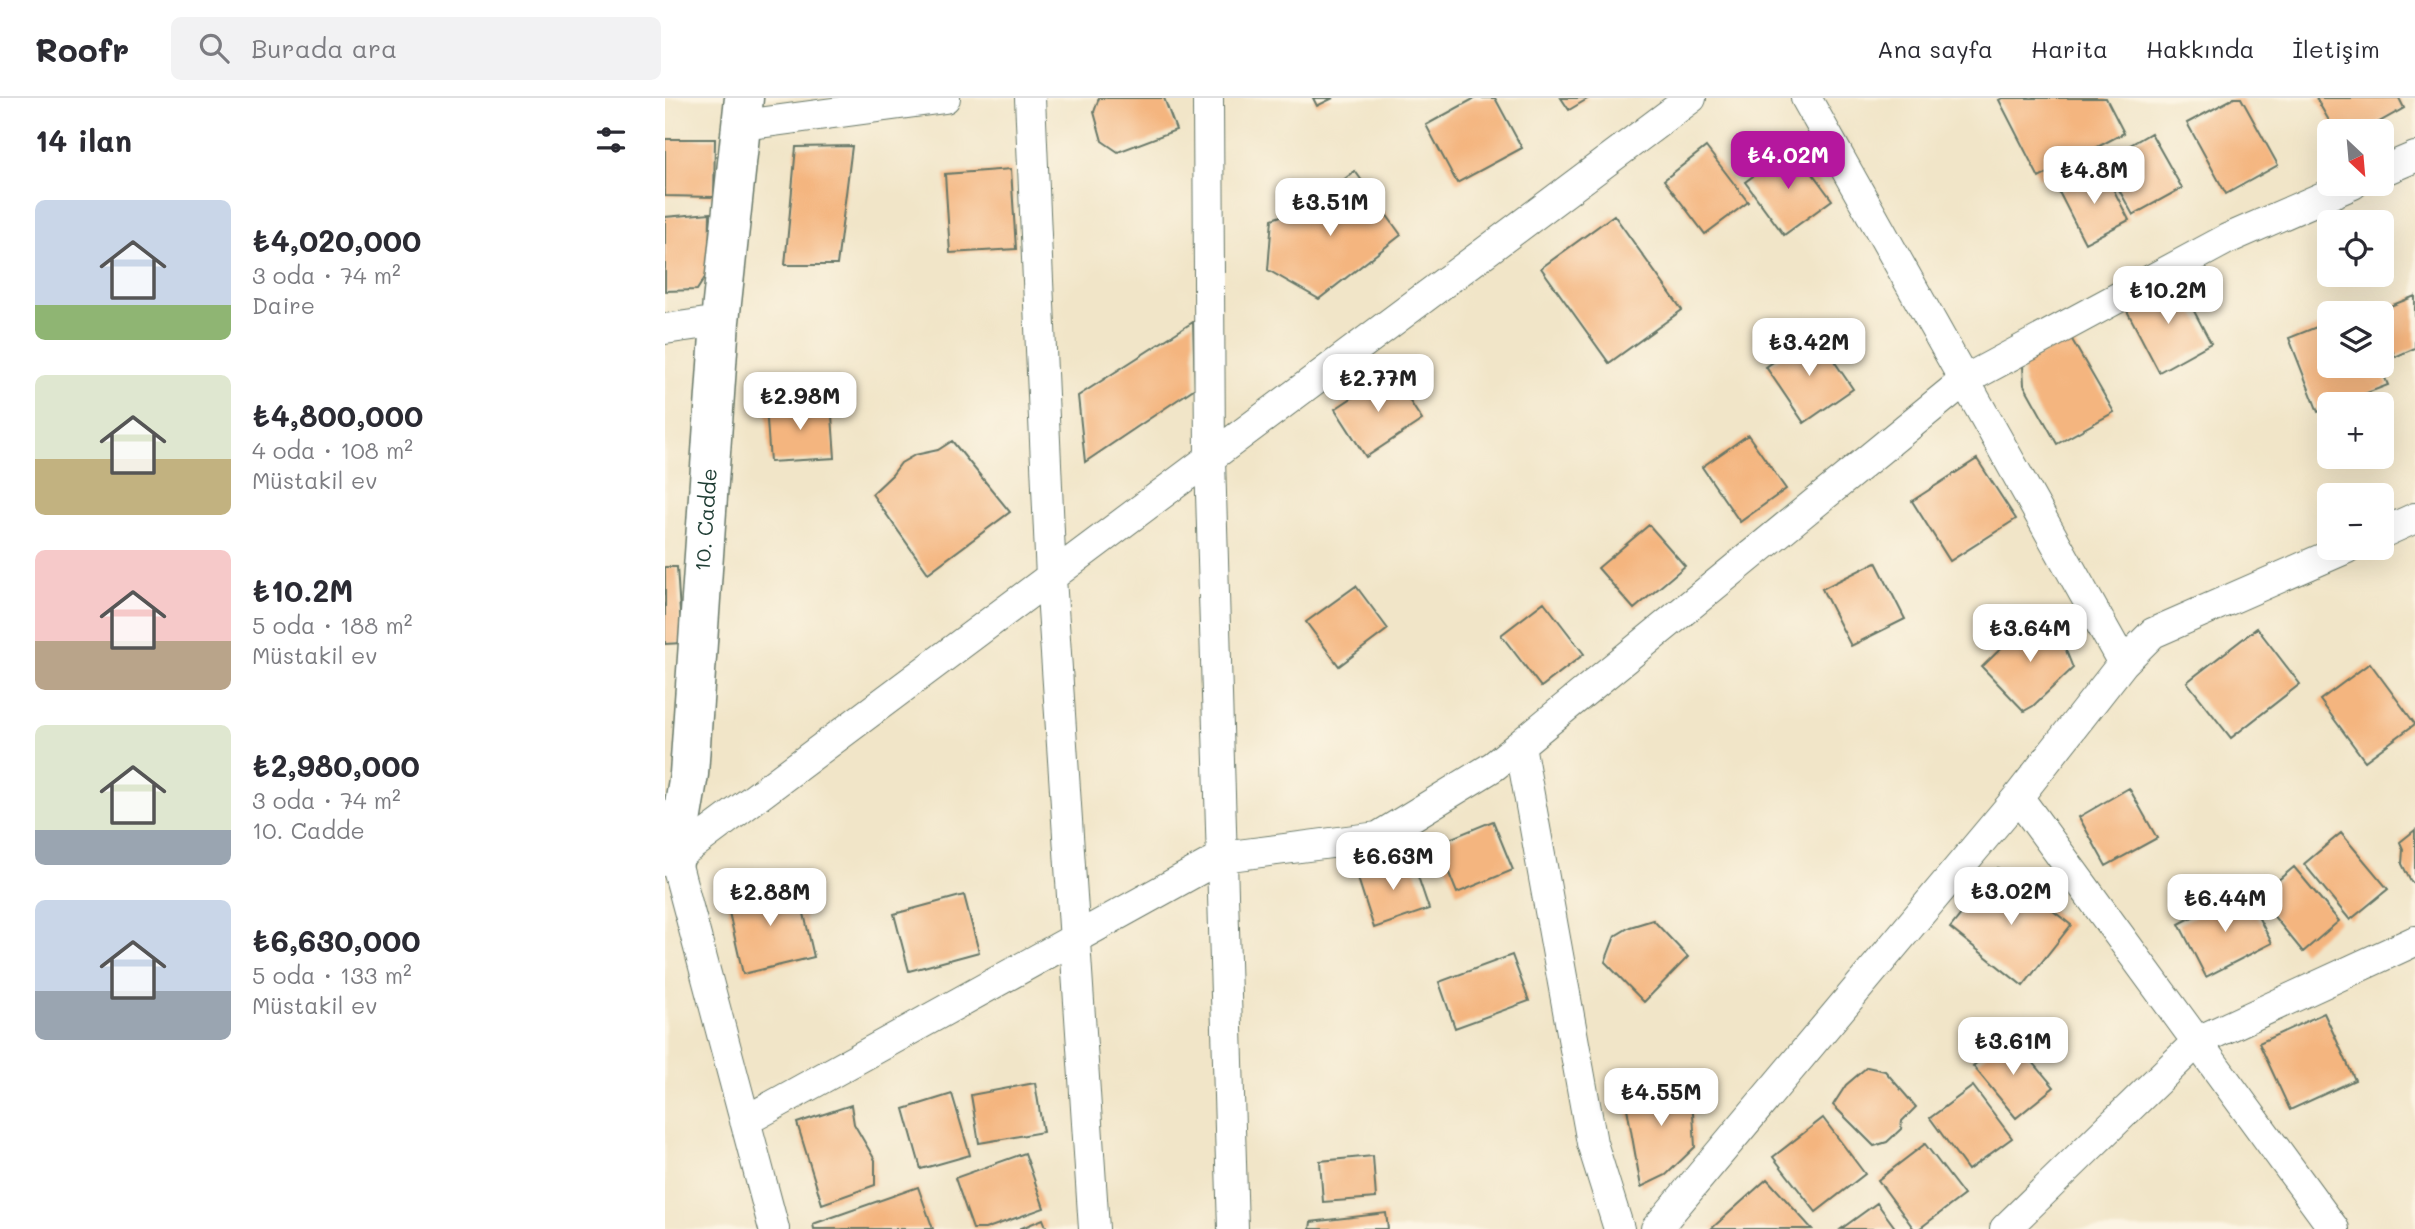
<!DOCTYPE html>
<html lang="tr">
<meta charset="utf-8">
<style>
:root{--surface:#fff;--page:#f2f2f3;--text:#2b2b33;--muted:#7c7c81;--line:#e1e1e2;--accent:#b5179e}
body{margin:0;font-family:Mali,sans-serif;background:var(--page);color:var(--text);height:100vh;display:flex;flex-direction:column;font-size:26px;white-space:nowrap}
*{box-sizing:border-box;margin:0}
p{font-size:23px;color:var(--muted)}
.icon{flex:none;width:38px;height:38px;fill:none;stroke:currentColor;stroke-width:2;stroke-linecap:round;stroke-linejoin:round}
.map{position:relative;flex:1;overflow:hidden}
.sheet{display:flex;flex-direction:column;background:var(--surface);width:665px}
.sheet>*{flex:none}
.needle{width:46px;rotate:154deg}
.controls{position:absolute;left:1652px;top:21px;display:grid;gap:14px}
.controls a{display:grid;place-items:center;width:77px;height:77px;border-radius:10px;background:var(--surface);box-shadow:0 7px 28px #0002;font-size:35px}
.price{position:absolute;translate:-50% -60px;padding:0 16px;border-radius:14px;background:#fff;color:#222;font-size:23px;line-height:46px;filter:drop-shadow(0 2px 4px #0008)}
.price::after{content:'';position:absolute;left:50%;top:42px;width:21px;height:16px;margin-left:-10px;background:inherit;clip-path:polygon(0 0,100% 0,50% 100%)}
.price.active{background:var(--accent);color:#fff}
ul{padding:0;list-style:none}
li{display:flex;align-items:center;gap:21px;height:175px;padding:0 35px}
li span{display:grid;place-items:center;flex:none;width:196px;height:140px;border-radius:10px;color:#555}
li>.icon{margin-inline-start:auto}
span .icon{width:84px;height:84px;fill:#fffc;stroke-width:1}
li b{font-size:30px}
h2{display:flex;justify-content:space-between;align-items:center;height:84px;padding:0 35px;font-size:30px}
header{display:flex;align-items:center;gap:42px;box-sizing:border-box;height:98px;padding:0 35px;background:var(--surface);border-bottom:2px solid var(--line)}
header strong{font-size:33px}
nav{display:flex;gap:38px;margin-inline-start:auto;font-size:24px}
.search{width:490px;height:63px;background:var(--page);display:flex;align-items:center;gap:18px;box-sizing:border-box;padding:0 24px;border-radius:10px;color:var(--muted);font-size:26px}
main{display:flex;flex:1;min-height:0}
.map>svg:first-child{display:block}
</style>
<header>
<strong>Roofr</strong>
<div class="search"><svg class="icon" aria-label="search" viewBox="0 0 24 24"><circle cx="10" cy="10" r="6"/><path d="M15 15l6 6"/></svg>Burada ara</div>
<nav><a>Ana sayfa</a><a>Harita</a><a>Hakkında</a><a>İletişim</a></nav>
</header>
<main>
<section class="sheet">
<h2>14 ilan<svg class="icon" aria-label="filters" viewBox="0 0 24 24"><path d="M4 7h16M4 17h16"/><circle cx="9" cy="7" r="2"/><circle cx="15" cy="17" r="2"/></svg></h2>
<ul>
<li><span style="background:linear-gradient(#c9d6e8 75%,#8fb573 0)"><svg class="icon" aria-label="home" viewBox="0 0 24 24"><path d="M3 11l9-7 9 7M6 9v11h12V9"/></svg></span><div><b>₺4,020,000</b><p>3 oda · 74 m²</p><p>Daire</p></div></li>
<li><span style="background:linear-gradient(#dfe7d0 60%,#c2b280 0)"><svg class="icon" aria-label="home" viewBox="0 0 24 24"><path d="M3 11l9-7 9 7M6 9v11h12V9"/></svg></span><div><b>₺4,800,000</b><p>4 oda · 108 m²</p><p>Müstakil ev</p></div></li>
<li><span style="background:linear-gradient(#f6c9c9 65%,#b9a48a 0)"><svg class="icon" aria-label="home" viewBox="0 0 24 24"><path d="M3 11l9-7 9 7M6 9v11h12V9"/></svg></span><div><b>₺10.2M</b><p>5 oda · 188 m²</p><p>Müstakil ev</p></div></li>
<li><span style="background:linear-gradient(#dfe7d0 75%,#9aa5b1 0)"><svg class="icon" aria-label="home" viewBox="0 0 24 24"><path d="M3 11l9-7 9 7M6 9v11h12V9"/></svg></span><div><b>₺2,980,000</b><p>3 oda · 74 m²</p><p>10. Cadde</p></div></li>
<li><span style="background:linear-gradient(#c9d6e8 65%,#9aa5b1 0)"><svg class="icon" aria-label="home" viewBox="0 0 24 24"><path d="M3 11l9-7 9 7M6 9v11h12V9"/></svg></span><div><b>₺6,630,000</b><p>5 oda · 133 m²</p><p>Müstakil ev</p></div></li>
</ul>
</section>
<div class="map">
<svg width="1750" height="1131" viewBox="0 0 1750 1131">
<rect width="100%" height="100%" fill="#fcf5e5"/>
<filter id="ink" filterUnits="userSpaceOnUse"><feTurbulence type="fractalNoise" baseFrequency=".0143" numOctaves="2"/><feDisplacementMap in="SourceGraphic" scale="14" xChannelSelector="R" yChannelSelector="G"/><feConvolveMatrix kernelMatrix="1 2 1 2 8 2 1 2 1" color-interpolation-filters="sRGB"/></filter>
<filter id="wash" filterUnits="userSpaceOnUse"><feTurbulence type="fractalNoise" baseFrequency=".00686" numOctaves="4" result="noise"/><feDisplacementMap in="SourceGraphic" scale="28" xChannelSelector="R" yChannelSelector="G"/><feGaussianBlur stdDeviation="1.57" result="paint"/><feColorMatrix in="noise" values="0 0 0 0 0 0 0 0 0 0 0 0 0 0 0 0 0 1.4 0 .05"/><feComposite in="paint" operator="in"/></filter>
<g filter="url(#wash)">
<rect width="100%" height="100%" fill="#f1e5c8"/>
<g id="blocks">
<path fill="#f4b57f" d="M434,0H499L511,32L453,54L437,43L429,14Z
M648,0H668L652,8Z
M810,0H830L857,50L792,85L761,27Z
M896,0H924L904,12Z
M1338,0H1441L1459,35L1374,80L1334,2Z
M1569,0H1576L1613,67L1561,96L1522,25Z
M1651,0H1734L1739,10L1698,33H1670Z
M1486,35L1517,90L1468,117L1438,63Z
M0,41H50L49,99L0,98Z
M187,48L172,167H120L131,49Z
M1041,49L1083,104L1040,136L999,82Z
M1128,49L1167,102L1119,137L1080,84Z
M346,71L351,151L285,155L280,76Z
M1438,71L1464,122L1420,145L1394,94Z
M690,73L736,137L654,201L603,172L607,121L645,108Z
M45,115L44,173L32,192L0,193V119Z
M949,117L1017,212L944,265L876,170Z
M1513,183L1546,245L1494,274L1461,211Z
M1750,198V250L1730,259L1717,227V215H1708Z
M528,224L530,290L420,364L413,298Z
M1664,224V268H1715L1723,287L1673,306H1664V310L1653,314L1624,240Z
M1150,235L1188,291L1139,325L1101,269Z
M1406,240L1449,314L1392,346L1359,287L1358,267Z
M726,274L757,322L701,359L670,311Z
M166,304L170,360L105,364L101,308Z
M1083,337L1121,391L1075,424L1037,369Z
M287,343L345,414L263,475L207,396L227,377L236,365L250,357L273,352Z
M1312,361L1351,421L1285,463L1247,403Z
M984,427L1020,468L969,511L933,470Z
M1211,464L1240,521L1186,548L1157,491Z
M0,469H12L17,545L0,546Z
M691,488L723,531L674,568L641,524Z
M879,504L919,556L876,589L836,537Z
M1376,521L1396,540L1408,570L1368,608L1359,613L1317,569L1363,524Z
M1592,530L1635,586L1566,640L1522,584Z
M1705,565L1750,626L1700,663L1655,602Z
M1464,690L1492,740L1441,768L1414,719Z
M828,723L848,772L792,795L772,746Z
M1750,732V785L1746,784L1737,766L1738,751L1735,744Z
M1676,735L1723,791L1685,822L1639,766Z
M746,758L764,811L709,830L692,777Z
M1629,769L1674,823L1638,854L1593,799Z
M1333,770L1406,827L1358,888L1285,830Z
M132,785L149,859L78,876L61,801Z
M1579,792L1607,845L1541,879L1514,826Z
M299,797L314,854L244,873L229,816Z
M988,822L1023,859L979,904L940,864L950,838L965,829Z
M847,857L864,903L790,930L774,884Z
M1659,915L1690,982L1625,1012L1594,945Z
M1345,937L1389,989L1351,1020L1308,968Z
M1202,969L1220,973L1251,1009L1237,1023L1236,1031L1222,1044L1209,1048L1168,1007L1181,987Z
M1026,982L1030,1049L1001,1077L976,1089L959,993Z
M370,985L378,1034L314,1045L306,997Z
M1308,988L1347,1040L1303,1072L1265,1020Z
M287,996L305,1057L256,1071L239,1011Z
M186,1007L189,1026L210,1062V1087L157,1106L132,1025Z
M1158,1020L1200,1076L1151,1114L1108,1059Z
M1260,1046L1299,1097L1254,1131H1249L1213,1082Z
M360,1055L379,1110L320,1131H308L290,1080Z
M708,1058L711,1100L658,1104L655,1063Z
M1102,1081L1147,1131H1046Z
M253,1089L268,1131H149L148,1126Z
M1212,1105L1231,1131H1176Z
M721,1115L723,1131H645L646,1124Z
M378,1121L382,1131H354Z"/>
</g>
</g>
<g filter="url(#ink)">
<use href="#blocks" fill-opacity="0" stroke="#687868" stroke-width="2"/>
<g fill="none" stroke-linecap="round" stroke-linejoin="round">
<g stroke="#687868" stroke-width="32">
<path id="street" d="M365,0L386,480L429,1131
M543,0L545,362L568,1131
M1141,0L1458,565
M78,27L280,0
M1717,73L1750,59
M0,231L55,223
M1717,435L1750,420
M855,647L927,1045L954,1131
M1353,699L1669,1131
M10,760L109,1131
M0,763L10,760L1026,0
M80,1023L557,759L713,739L829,668L1300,282L1562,141L1688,86
M991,1131L1353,699L1458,565L1488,535L1682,450
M1340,1131L1533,943L1750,843"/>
</g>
<g stroke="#687868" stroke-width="41">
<g id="secondary">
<path id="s1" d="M10,760L24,676L55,223L79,0"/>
</g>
</g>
<use href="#street" stroke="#fff" stroke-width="30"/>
<use href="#secondary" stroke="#fff" stroke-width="38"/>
</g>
</g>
<g text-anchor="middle" stroke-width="7" stroke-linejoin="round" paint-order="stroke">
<g font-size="21" fill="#1f3d34" stroke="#fcf5e5">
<text dy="7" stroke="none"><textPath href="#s1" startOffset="340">10. Cadde</textPath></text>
</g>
</g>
</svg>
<div class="controls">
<a><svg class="needle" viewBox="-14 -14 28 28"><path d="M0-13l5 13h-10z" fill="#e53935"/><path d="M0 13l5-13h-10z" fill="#7c7c81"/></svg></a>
<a><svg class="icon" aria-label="locate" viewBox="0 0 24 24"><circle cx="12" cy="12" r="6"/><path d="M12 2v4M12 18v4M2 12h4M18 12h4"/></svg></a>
<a><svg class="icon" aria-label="layers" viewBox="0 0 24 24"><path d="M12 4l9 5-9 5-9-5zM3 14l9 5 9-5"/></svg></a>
<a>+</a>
<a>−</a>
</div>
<b class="price active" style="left:1123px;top:93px">₺4.02M</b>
<b class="price" style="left:1429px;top:108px">₺4.8M</b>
<b class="price" style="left:665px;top:140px">₺3.51M</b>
<b class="price" style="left:1503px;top:228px">₺10.2M</b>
<b class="price" style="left:1144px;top:280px">₺3.42M</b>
<b class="price" style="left:713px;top:316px">₺2.77M</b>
<b class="price" style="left:135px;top:334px">₺2.98M</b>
<b class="price" style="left:1365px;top:566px">₺3.64M</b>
<b class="price" style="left:728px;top:794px">₺6.63M</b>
<b class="price" style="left:1346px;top:829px">₺3.02M</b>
<b class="price" style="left:105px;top:830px">₺2.88M</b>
<b class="price" style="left:1560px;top:836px">₺6.44M</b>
<b class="price" style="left:1348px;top:979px">₺3.61M</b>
<b class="price" style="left:996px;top:1030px">₺4.55M</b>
</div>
</main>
